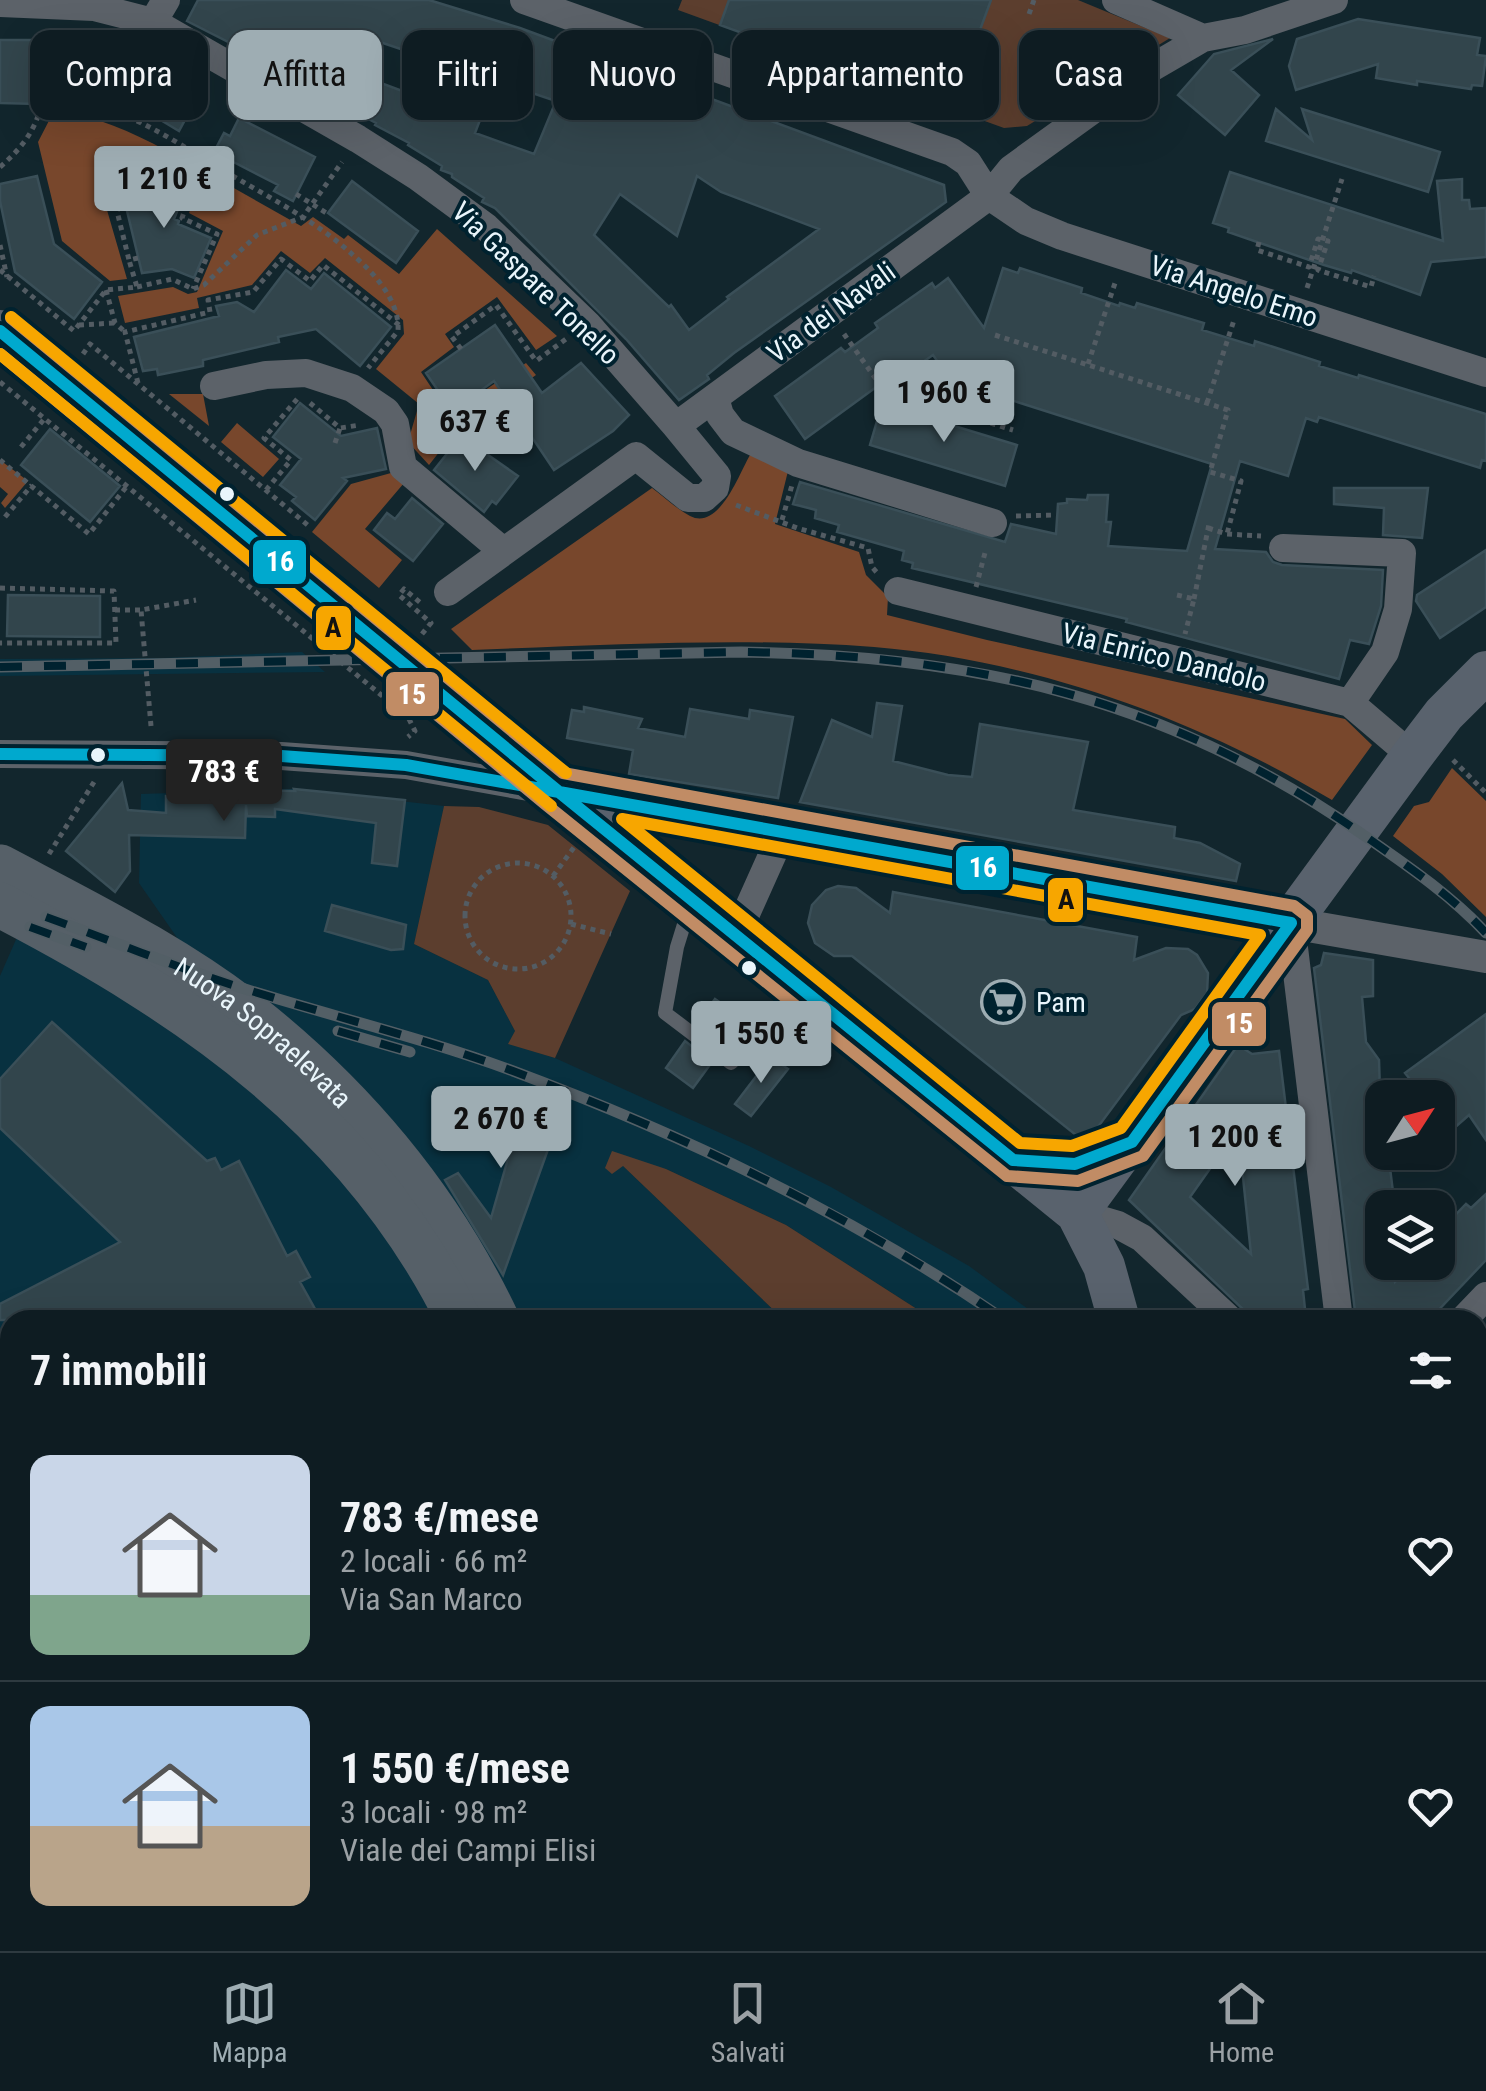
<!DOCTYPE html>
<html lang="it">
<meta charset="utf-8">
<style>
:root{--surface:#0e1c22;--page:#17252a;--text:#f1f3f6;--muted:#9ba1a5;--line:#2e3a40;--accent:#9eadb3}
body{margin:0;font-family:"Roboto Condensed",sans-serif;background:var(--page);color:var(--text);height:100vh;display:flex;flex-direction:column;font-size:38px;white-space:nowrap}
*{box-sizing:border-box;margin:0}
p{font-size:32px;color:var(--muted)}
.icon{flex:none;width:55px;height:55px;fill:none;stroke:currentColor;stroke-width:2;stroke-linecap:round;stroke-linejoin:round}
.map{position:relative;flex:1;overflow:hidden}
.side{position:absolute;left:0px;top:1310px;width:1488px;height:642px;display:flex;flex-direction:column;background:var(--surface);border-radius:30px 30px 0 0;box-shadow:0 10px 40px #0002,0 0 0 2px var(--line)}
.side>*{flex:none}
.top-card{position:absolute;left:30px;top:30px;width:1428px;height:90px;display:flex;gap:20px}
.needle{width:65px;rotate:54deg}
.controls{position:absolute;left:1365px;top:1080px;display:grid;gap:20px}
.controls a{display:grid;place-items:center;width:90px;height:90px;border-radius:20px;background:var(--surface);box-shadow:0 10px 40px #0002,0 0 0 2px var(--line);font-size:50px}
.price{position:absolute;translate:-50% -85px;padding:0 22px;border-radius:10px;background:var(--accent);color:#111;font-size:32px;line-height:65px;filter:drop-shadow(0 2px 5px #0008)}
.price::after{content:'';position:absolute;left:50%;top:60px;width:30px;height:22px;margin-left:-15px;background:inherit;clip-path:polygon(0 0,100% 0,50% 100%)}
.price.current{background:#222;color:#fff}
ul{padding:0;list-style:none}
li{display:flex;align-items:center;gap:30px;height:250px;padding:0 30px}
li+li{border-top:2px solid var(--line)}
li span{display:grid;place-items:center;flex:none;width:280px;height:200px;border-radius:20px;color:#555}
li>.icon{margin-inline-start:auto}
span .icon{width:120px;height:120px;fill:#fffc;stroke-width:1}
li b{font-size:42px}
h2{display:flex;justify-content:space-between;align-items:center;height:120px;padding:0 30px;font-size:42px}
.pill{padding:0 35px;border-radius:20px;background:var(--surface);box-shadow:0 10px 40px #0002,0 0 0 2px var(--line);font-size:35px;line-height:90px}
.pill.current{background:var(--accent);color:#111}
.dock{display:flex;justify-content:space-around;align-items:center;height:140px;border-top:2px solid var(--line);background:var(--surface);font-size:28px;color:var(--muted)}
.dock a{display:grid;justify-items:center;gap:5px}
.dock .current{color:var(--accent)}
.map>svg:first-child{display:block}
</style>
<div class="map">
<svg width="1486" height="1951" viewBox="0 0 1486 1951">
<rect width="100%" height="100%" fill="#12262d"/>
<path fill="#083140" d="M302,652L325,672L0,676V659L164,658Z
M294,789L444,806L414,944L488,980L515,1031L509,1044L555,1058L749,1146L831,1187L969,1266L1043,1320H934L786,1225L666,1169L622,1165L784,1320H10V1942H610L619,1951H0V976L18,935L178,939L139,883L141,794Z
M1478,1496L1486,1498V1719L1478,1715Z
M1478,1831L1486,1837V1951H905L913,1942H1478Z"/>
<path fill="#5c3e2e" d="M682,0H1078L1170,38L1027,126L1004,128L678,10Z
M444,806L479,807L548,825L630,891L555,1058L508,1044L515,1031L488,980L414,944Z
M612,1151L666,1169L786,1225L934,1320H784L623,1166L612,1174L605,1168Z"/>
<path fill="#78472c" d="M55,109C96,117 131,131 167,151L163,157L132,165L107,210L127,279L110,281L62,241L38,142Z
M184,160L301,226L313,217L344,239L348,235L399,274L437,229L557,336L536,350L497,297L445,334L454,347L421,372L449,414L526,363L536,375L455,432L429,465L408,442L419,404L376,369L404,334L403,320L325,258L310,273L281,251L252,285L197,298L199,308L125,323L118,296L173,287L188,294L197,292L223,231L189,213L202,178L181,166Z
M169,394H203L209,426Z
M237,423L279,459L263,477L221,442Z
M750,455L788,471L775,524L859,552L866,575L888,597L887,615L987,640L1345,719L1372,745L1332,800C1195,718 1034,660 874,647C741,637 606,645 472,650L451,629L652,488C664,497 677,509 690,516C719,531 739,474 750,455Z
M0,460L28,481L5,508L1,503L8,494L0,487Z
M391,473L404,483L365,529L402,560L379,588L312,532L351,484Z
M1452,768L1486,801V917L1442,874L1393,836L1414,806L1429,802Z"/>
<path fill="#32454c" stroke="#3a4f58" stroke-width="2.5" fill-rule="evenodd" d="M198,0H429L520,28L944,185L946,202L734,353L707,375L709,379L679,400L626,339L495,208L482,202L484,198L452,177V174L441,170L442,166L408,145L409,143L375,125L376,123L294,80L295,76L187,21ZM359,35L556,101L534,154L475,133L480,120L346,70ZM697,176L721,192L819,229L727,297L729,299L689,330L671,305L669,307L594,235L620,194L677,236Z
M729,0H991L951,109L720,25Z
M1358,19L1480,38L1477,55L1486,56L1482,86L1472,85L1471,89L1417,81V85L1376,78L1378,64L1296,90L1289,66L1297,39Z
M1273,39L1231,70L1259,95L1225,135L1178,95L1214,54Z
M0,40H54L108,52L140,62L200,92L179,131L144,110L106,94L40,83L39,104L0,103Z
M1276,109L1312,140L1302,109L1440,152L1428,192L1266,141Z
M239,118L315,157L293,201L274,191L278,185L214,152L224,133L230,136Z
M1230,172L1443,241L1437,181L1462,179V200H1469L1470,209L1486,208V257L1431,262L1420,295L1352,270L1351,273L1324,265L1228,232L1229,228L1213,223Z
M37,176L54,244L102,282L74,319L15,272L0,201V184Z
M156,178L186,190L174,219L179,221L178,224L211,238L194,278L172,269L142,273L127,211L138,187L154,184Z
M352,181L418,231L396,263L328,213Z
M1003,268L1018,273L1020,268L1082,288L1081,293L1119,306L1120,303L1135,308L1137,303L1204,323L1202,330L1254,346L1255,341L1320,362L1319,366L1358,378L1359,375L1486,414V461L1482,460L1480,468L1319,417L1317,422L1306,418L1288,476L1240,461L1215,549L1266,552L1273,562L1282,565L1383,570L1381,606L1369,644L1350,640L1339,679L1126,622L1127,619L912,568L913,563L902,560L904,551L837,532L839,525L815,518L816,510L793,504L800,482L1005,542L1011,524L1056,534L1058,504L1067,503V499L1087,500L1088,495H1108L1106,522H1111L1108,546L1187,551L1212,464L973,388L962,396L933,355L887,387L890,377L805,439L775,396L841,348L845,352L878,328L875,323L932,283L935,288L948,278L984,328Z
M286,270L311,289L324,273L391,327L360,366L316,329L278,337L279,342L203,360V366L158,375L157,369L143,371L134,337L219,316L216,306L237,302L254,312Z
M495,325L542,393L581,363L629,415L613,431L554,470L494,381L452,411L426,373Z
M300,403L341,436L377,428L386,469L343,478L347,481L315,520L292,501L296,497L280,485L301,459L273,437Z
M882,404L1017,445L1005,486L870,445Z
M50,429L120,486L90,522L21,465Z
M461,436L518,476L496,504L492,501L484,512L434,470Z
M1334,488H1428L1422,538L1383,535L1384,508L1334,504Z
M412,498L443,524L413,561L374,530L387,513L395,519Z
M1486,550V607L1440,638L1416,601L1417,595Z
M8,595L100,596V637L7,636Z
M877,703L902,706L893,761L948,775L972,777L980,724L1088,742L1073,810L1175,827L1174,838L1200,843L1240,864L1236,881L800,802L832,720L872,737Z
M584,707L642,719L638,728L685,737L690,709L749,719L750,710L793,717L778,798L629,774L633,750L567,738L572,710L584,712Z
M122,783L128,810L166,813V796L244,798V790L295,791L294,789L405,800L397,866L372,863L376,823L275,809V817L247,816L246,805L245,838L129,835L130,871L115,892L66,851Z
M838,886L856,888L890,913L893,892L1137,937L1134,960L1166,948L1188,949L1197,955L1208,973L1207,993L1195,1009L1181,1015L1086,1143L852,956H834L815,943L808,923L812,905L826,890Z
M332,905L406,925L403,949L391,950L325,931Z
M1324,953L1373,960V996L1362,997L1366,1042L1379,1060L1382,1152H1388L1395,1208H1382V1265L1393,1264L1395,1282L1418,1262H1438V1233L1466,1204L1471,1208L1486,1194V1260L1429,1320H1356L1314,968L1321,965Z
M715,999L743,1018L724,1044L697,1024Z
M1486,1014V1140L1469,1115L1452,1130L1438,1112V1098H1425L1405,1073Z
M52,1022L207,1161L215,1158L221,1170L239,1161L287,1256L296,1251L310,1277L300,1282L315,1309L292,1320H0V1304L120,1242L0,1128V1079Z
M685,1041L712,1062L693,1088L666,1068Z
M1238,1045L1252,1054L1279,1051L1308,1289L1303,1290L1305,1309L1288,1310L1279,1320H1262L1254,1311L1249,1315L1129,1200ZM1238,1129L1251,1254L1190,1197Z
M771,1057L788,1069L751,1116L735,1104Z
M458,1093L556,1127L503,1275L445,1180L458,1173L491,1218L511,1148L446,1126Z"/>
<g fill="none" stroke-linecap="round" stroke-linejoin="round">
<path stroke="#535c63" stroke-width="5" stroke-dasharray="5 5" stroke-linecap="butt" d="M1029,14L1034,0
M65,32L57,98C71,101 87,103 102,107C147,121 190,151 231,175C272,199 317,222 353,255C374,273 400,301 398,331L368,368
M139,123L144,110
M0,167C50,124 43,94 47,33
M167,169L180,145
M296,194L328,214
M1259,242L1257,250L1309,267L1318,239L1328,241L1318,270L1371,287L1374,276
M0,245L7,277
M138,258L129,260L117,211L137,171L156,164L194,183L182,218L217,234L193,289
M0,270L74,331L106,290L137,287L129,260
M137,287L172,279L193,289L204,285L257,235L303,217L342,162
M1307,288L1342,179
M106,290L115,323L125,332
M79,325L115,323
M844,334L878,382L889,392L1013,430
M995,335L1228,410L1210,472L1241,481L1227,534
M461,349L452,337L496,305L536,361L566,339
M83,354L90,344L310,527
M1088,364L1116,280
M0,382L408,717L415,731L408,737
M138,383L125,332L210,312L208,300L253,292L281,259L310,281L323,265L399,325
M310,403L340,428L360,425
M1207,403L1234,320
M927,404L938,384L952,381
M335,443L340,428
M21,447L45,418
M0,460L89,534L127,486
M266,490L291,460L264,438L298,398
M736,505L797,528L868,548L872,567L879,575
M1016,516L1056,515
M5,517L32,485
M782,520L792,485
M1208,528L1227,534L1261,536
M976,587L986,549
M0,588L114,591L116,643H0
M1177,595L1194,599L1185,634
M1194,599L1209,524
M115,610H141
M422,634L431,623L399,595L404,589L423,605
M151,726L141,610L196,600
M1453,760L1486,793
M49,854L94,782
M465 916a53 53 0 1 1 106 0a53 53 0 1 1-106 0Z
M553,876L575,846
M571,924L611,934"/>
<path stroke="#5c6269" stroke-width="14" d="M690,905L677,947L665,1013L731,1063L784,1013L809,1000
M1478,1748L1486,1754"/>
<path stroke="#5c6269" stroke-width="28" d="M524,0L952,152L968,163L989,196L1026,221L1062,236L1486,373
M1116,0L1203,38
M0,3L94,7L153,22L358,139L418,177L486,227L587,324L676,426
M153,22L166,0
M214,386L266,375L306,373L352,388L386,411L395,424L403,467L503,551
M715,398L720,415L733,432L798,463L993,523
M1283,548L1402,553L1398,609L1385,652L1350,703
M898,591L1350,703L1412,756
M448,592L636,456L688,498H704L715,488L717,476L676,426L989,196L1011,169L1148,70L1203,38L1245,30L1334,0
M0,754L281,756L406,765L1291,923L1339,1320
M736,936L783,831
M1077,1213L1118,1225L1142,1238L1230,1320
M1463,1320L1486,1296
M1478,1480L1486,1481"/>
<path stroke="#5c6269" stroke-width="32" d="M1291,923L1486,957"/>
<path stroke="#5d636e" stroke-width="38" d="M863,1951L871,1942"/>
<path stroke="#59626d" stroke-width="42" d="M0,331L555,789L1077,1213L1104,1266L1119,1320
M1077,1213L1412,756L1444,714L1486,672
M1478,1791L1486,1797"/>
<g stroke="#566068" stroke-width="45">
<path id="s1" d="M0,867C87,913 179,958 255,1019C357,1101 441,1202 497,1320"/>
<path d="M0,905C191,1004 362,1121 459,1320"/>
<path d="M530,1951L531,1942"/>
<path d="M565,1951L566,1942"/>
</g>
<g stroke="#535f66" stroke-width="11">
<path id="rail" d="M0,667L741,652C975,655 1167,698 1362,834C1405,864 1451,895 1486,933
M46,917C112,941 178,968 245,989C335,1017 426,1039 513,1071C687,1136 852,1215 1005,1320
M30,927L86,947
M338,1031L410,1052"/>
</g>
<use href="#rail" stroke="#00222f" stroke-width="8" stroke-dasharray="22" stroke-linecap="butt"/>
<g stroke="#00222f" stroke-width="20">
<path id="bus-1" d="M0,331L559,792
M0,754L281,756L406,765L559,792
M559,792L1291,923L1132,1142L1075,1164L1013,1160Z"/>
</g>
<g stroke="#00222f" stroke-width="20">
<path id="bus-2" d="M0,354L544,803L1007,1176L1078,1181L1143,1156L1307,930V916L1294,906L563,773L11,318"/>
</g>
<g stroke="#00222f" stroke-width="20">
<path id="bus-3" d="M11,317L566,773
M0,354L551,806
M622,819L1260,935L1121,1128L1072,1146L1020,1143Z"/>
</g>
<use href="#bus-1" stroke="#00a9ce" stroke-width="12"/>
<use href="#bus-2" stroke="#c18c65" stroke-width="12"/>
<use href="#bus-3" stroke="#f7a600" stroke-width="12"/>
</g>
<defs>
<g id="supermarket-ring" transform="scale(2.25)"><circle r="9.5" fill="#00222f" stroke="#9eadb3" stroke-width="1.5"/><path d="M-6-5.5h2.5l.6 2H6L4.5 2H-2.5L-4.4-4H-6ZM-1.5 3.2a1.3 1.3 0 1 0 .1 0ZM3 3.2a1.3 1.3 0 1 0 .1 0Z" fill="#9eadb3"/></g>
</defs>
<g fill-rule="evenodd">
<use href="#supermarket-ring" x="1003" y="1002"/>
</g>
<g fill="#e9f5fb" stroke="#00222f" stroke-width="4">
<circle cx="227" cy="494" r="9"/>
<circle cx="98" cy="755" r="9"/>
<circle cx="749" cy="968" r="9"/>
</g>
<g text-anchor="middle" stroke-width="8" stroke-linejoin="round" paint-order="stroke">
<g font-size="28" fill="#e9f5fb" stroke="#00222f">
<text transform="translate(536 283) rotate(44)" y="10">Via Gaspare Tonello</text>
<text transform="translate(1234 291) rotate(18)" y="10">Via Angelo Emo</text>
<text transform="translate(831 312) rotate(-36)" y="10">Via dei Navali</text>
<text transform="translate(1164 657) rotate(14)" y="10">Via Enrico Dandolo</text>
<text dy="10" stroke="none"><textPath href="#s1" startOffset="312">Nuova Sopraelevata</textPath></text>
</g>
<g font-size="28" fill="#e9f5fb" stroke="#00222f" text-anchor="start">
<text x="1036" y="1012">Pam</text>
</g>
</g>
<g stroke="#00222f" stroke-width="4">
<rect x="251" y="538" width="57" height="48" rx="10" fill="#00a9ce"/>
<rect x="314" y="604" width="39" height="48" rx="10" fill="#f7a600"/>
<rect x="384" y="670" width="57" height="48" rx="10" fill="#c18c65"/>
<rect x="954" y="844" width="57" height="48" rx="10" fill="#00a9ce"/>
<rect x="1046" y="876" width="39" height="48" rx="10" fill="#f7a600"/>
<rect x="1210" y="1000" width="58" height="48" rx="10" fill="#c18c65"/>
</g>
<g font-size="28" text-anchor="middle" font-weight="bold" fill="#fff">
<text x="280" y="571">16</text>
<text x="412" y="704">15</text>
<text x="983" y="877">16</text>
<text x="1239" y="1033">15</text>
</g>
<g font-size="28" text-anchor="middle" font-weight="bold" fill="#111">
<text x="333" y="637">A</text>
<text x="1066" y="909">A</text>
</g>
</svg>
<div class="controls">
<a><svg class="needle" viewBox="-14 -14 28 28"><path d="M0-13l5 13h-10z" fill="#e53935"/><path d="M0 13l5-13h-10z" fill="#9ba1a5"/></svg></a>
<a><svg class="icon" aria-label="layers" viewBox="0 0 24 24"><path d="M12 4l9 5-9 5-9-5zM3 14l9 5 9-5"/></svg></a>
</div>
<b class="price" style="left:164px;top:231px">1 210 €</b>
<b class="price" style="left:944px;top:445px">1 960 €</b>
<b class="price" style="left:475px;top:474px">637 €</b>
<b class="price current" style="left:224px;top:824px">783 €</b>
<b class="price" style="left:761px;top:1086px">1 550 €</b>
<b class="price" style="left:501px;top:1171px">2 670 €</b>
<b class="price" style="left:1235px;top:1189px">1 200 €</b>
<div class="top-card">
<a class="pill">Compra</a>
<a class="pill current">Affitta</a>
<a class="pill">Filtri</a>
<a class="pill">Nuovo</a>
<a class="pill">Appartamento</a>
<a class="pill">Casa</a>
</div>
<section class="side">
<h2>7 immobili<svg class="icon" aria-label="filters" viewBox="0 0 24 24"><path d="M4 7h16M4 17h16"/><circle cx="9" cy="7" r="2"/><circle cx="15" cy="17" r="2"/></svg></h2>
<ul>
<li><span style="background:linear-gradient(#c9d6e8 70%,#7fa58c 0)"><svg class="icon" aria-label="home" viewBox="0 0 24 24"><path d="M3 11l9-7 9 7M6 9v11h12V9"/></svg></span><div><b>783 €/mese</b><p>2 locali · 66 m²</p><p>Via San Marco</p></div><svg class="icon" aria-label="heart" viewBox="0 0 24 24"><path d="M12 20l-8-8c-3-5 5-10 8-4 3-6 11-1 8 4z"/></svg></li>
<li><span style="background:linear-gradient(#a9c7e8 60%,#b9a48a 0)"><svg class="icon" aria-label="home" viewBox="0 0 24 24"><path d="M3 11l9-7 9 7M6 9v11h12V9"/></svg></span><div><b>1 550 €/mese</b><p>3 locali · 98 m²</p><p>Viale dei Campi Elisi</p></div><svg class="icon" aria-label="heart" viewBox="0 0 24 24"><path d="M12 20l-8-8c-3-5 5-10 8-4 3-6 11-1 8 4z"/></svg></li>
</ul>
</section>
</div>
<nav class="dock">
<a class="current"><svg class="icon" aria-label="map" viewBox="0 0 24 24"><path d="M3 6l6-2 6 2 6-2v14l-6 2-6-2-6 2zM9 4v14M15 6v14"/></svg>Mappa</a>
<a><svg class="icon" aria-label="saved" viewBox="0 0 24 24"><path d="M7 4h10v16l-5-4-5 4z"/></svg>Salvati</a>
<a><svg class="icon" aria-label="home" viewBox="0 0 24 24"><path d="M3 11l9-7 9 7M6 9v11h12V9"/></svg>Home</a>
</nav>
